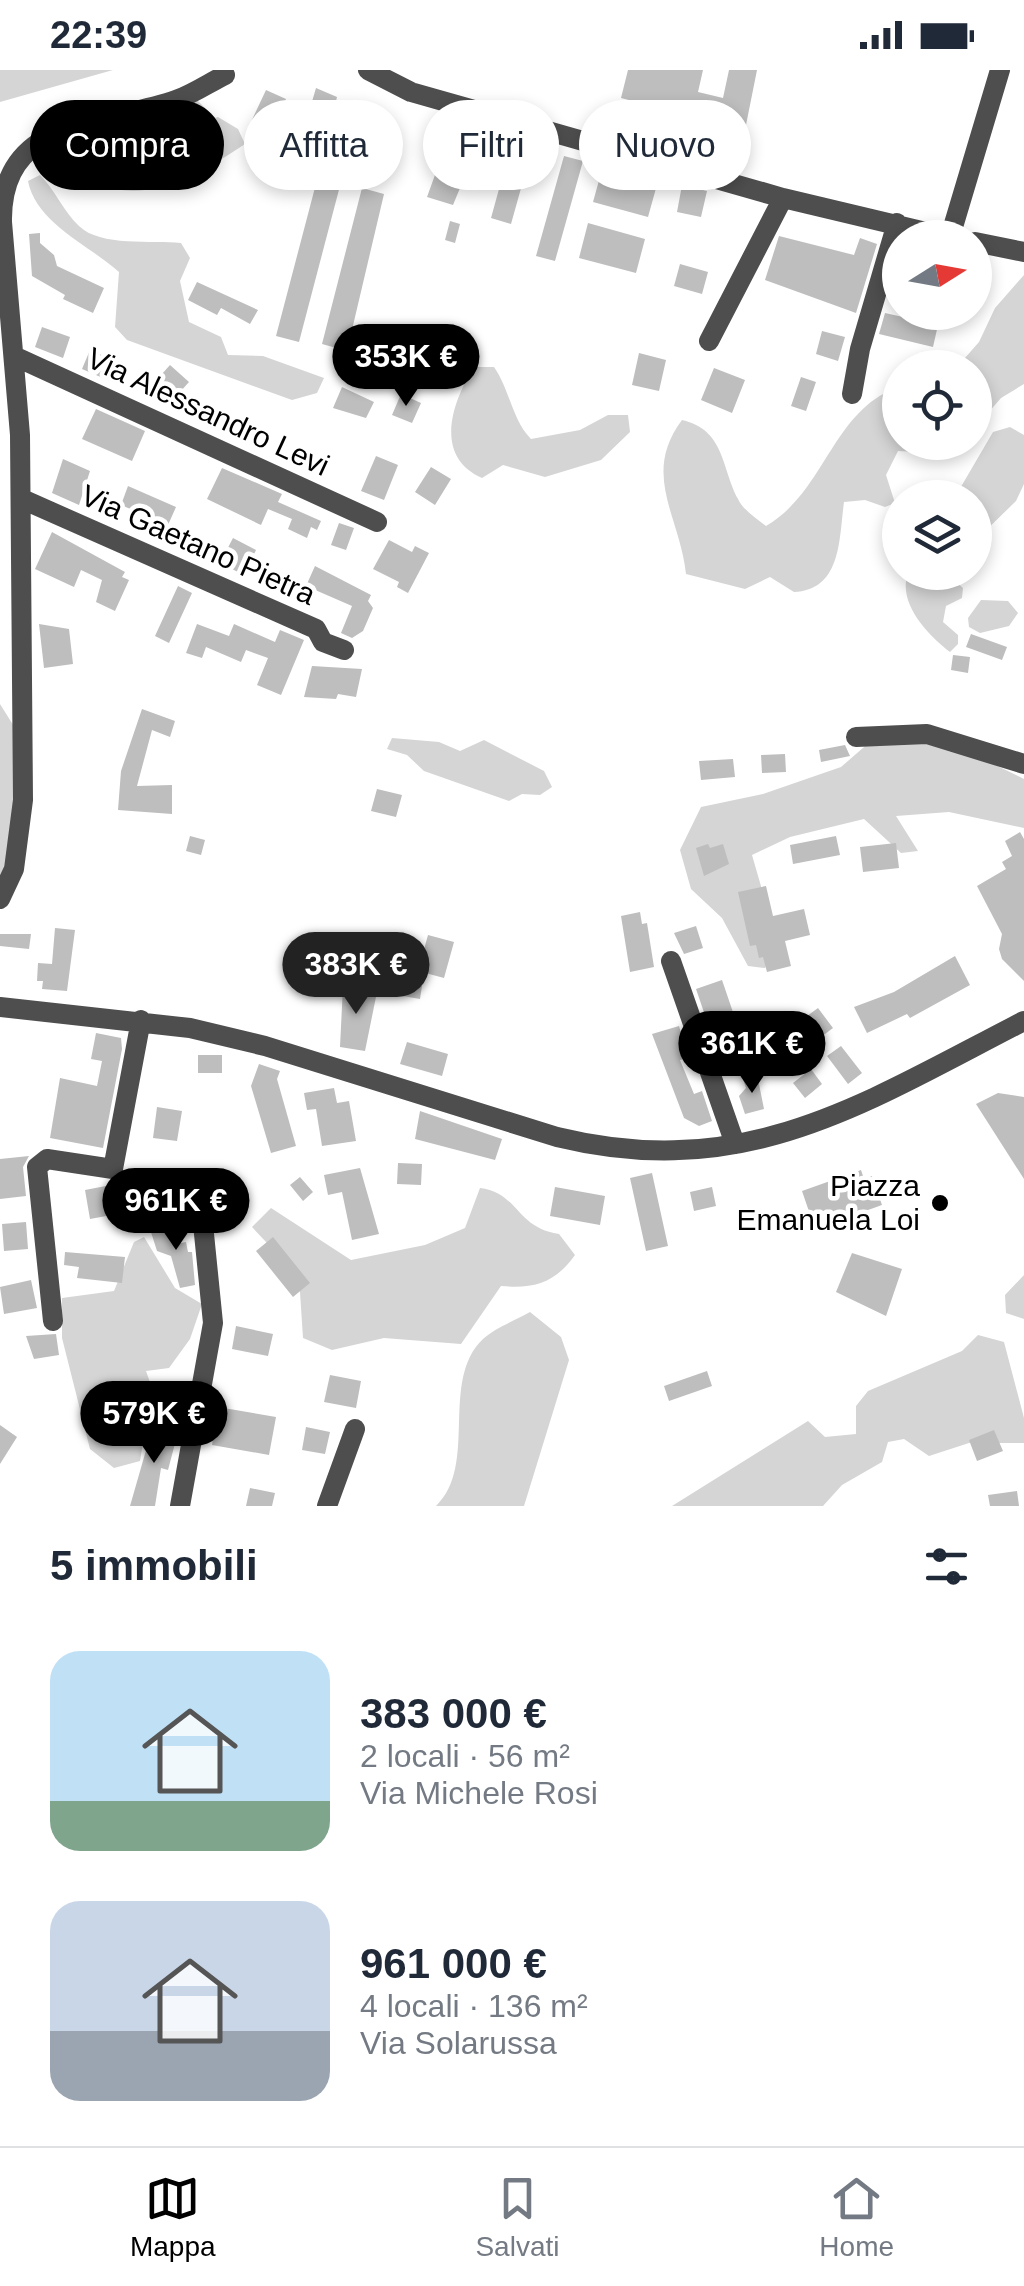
<!DOCTYPE html>
<html lang="it">
<meta charset="utf-8">
<style>
:root{--surface:#fff;--page:#f2f2f3;--text:#1f2937;--muted:#747a83;--line:#e0e1e3;--accent:#000}
body{margin:0;font-family:Helvetica,sans-serif;background:var(--page);color:var(--text);height:100vh;display:flex;flex-direction:column;font-size:38px;white-space:nowrap}
*{box-sizing:border-box;margin:0}
p{font-size:32px;color:var(--muted)}
.icon{flex:none;width:55px;height:55px;fill:none;stroke:currentColor;stroke-width:2;stroke-linecap:round;stroke-linejoin:round}
.map{position:relative;height:1436px;overflow:hidden}
.sheet{display:flex;flex-direction:column;background:var(--surface);flex:1}
.sheet>*{flex:none}
.banner{position:absolute;left:30px;top:30px;width:965px;height:90px;display:flex;gap:20px}
.needle{width:65px;rotate:79deg}
.fabs{position:absolute;left:882px;top:150px;display:grid;gap:20px}
.fabs a{display:grid;place-items:center;width:110px;height:110px;border-radius:50%;background:var(--surface);box-shadow:0 5px 15px #0003;font-size:50px}
.price{position:absolute;translate:-50% -85px;padding:0 22px;border-radius:35px;background:var(--accent);color:#fff;font-size:32px;line-height:65px;filter:drop-shadow(0 2px 5px #0008)}
.price::after{content:'';position:absolute;left:50%;top:60px;width:30px;height:22px;margin-left:-15px;background:inherit;clip-path:polygon(0 0,100% 0,50% 100%)}
.price.current{background:#222;color:#fff}
ul{padding:0;list-style:none}
li{display:flex;align-items:center;gap:30px;height:250px;padding:0 50px}
li span{display:grid;place-items:center;flex:none;width:280px;height:200px;border-radius:30px;color:#555}
li>.icon{margin-inline-start:auto}
span .icon{width:120px;height:120px;fill:#fffc;stroke-width:1}
li b{font-size:42px}
h2{display:flex;justify-content:space-between;align-items:center;height:120px;padding:0 50px;font-size:42px}
.tag{padding:0 35px;border-radius:45px;background:var(--surface);box-shadow:0 5px 15px #0003;font-size:35px;line-height:90px}
.tag.current{background:var(--accent);color:#fff}
.status{display:flex;justify-content:space-between;align-items:center;height:70px;padding:0 50px;background:var(--surface);direction:ltr}
.status svg{height:28px;fill:currentColor}
.tabs{display:flex;justify-content:space-around;align-items:center;height:140px;border-top:2px solid var(--line);background:var(--surface);font-size:28px;color:var(--muted)}
.tabs a{display:grid;justify-items:center;gap:5px}
.tabs .current{color:var(--accent)}
.map>svg:first-child{display:block}
</style>
<div class="status"><b>22:39</b><svg viewBox="0 0 49 12"><path d="M0 12V9h3v3zM5 12V6h3v6zM10 12V3h3v9zM15 12V0h3v12zM26 1h20v11H26zM47 4h2v5h-2z"/></svg></div>
<div class="map">
<svg width="1024" height="1436" viewBox="0 0 1024 1436">
<rect width="100%" height="100%" fill="#fff"/>
<path fill="#d5d5d5" d="M0,0H113L0,32Z
M198,31L207,40L196,49L199,53L218,47L238,59L245,74C201,103 150,135 98,114L105,91L145,71L138,53L181,33Z
M40,105C55,120 64,142 79,156C100,177 153,170 181,173L190,188L180,211L189,252L221,267L228,285L263,286L324,308L317,323L292,330L127,270L115,257L119,202C89,175 36,153 28,111Z
M1024,205V314L1001,328L975,358V298L957,297L979,272L995,238Z
M474,297H494C510,320 512,350 531,369L580,360L608,345H628L630,362L601,390L545,407L503,395L482,408C433,386 452,332 474,297Z
M900,316V372L953,373L917,382L898,381L886,405L895,433L885,437L865,430L844,432C839,468 842,520 794,522L770,507L745,519L686,504C680,446 641,405 682,350C725,360 721,397 738,429C743,440 757,449 766,456C827,420 831,341 900,316Z
M1010,357L1024,365V414L1016,431L975,471V428L955,427L993,362Z
M908,503H946L963,518L962,528L946,536L943,552L958,565V574L950,582C928,565 897,533 908,503Z
M981,530L1008,531L1018,543L1009,556L980,563L969,557L968,548Z
M0,634L15,658L19,766L0,825Z
M906,665L975,685L1024,709V758L949,742L896,746L918,781L901,783L864,749L790,767L752,785L778,875L765,898L748,896L722,848L691,819L680,780L701,737L763,724L841,697L871,671Z
M392,668L439,672L460,681L484,670L544,701L552,717L540,725L522,724L509,731L424,701L407,685L387,679Z
M480,1118C519,1123 516,1158 559,1164L575,1185C555,1213 534,1219 501,1216L461,1274L384,1268L332,1280L303,1268L299,1207L252,1157L271,1138L351,1190L425,1175L465,1158Z
M144,1167L175,1218L202,1234L190,1269L169,1298L146,1301L152,1318L140,1391L114,1398L90,1379L62,1268V1228L114,1221L134,1172Z
M1024,1205V1249L1006,1243L1005,1225Z
M530,1242L561,1267L569,1290L524,1436H436C479,1395 439,1311 483,1269C495,1258 516,1250 530,1242Z
M978,1265L1004,1272L1024,1348V1373H969L929,1386L904,1369L888,1372L882,1392L842,1415L823,1436H672L808,1351L825,1367L856,1364V1336L868,1321L962,1281Z"/>
<path fill="#bebebe" d="M628,0H703L698,22L723,28L729,0H757L745,60L621,28Z
M316,18L337,27L333,44L311,35Z
M266,20L286,29L274,63L251,52Z
M356,42L391,52L381,87L346,77Z
M314,66L325,69L319,89L308,86Z
M512,72L532,79L511,154L491,148Z
M444,80L472,89L453,135L427,127Z
M564,86L583,91L555,191L536,186Z
M603,96L658,111L648,147L593,132Z
M318,106L341,112L299,272L276,266Z
M682,115L707,121L701,147L677,142Z
M362,118L384,124L347,281L322,274Z
M450,151L460,154L455,173L445,170Z
M588,153L645,169L636,203L579,188Z
M40,163V173L54,185L57,196L104,218L93,243L63,229L65,225L32,206L29,164Z
M779,166L854,185L860,168L877,174L856,243L765,210Z
M680,194L708,202L702,224L674,216Z
M197,212L258,240L250,254L221,238L217,245L188,230Z
M885,243L938,255L933,277L879,264Z
M42,257L70,267L63,288L35,277Z
M822,261L845,267L838,291L816,284Z
M90,280L118,292L110,311L82,299Z
M639,283L666,290L659,321L632,315Z
M170,295L189,312L171,332L152,315Z
M714,298L745,310L732,343L701,330Z
M801,307L816,312L806,341L791,336Z
M342,317L374,332L366,348L333,338Z
M401,324L421,333L412,353L392,345Z
M96,339L145,361L132,391L82,369Z
M376,386L398,395L384,430L361,421Z
M63,389L90,401L79,435L52,423Z
M431,397L451,409L435,435L415,422Z
M222,398L282,424L278,432L321,451L317,460L311,457L307,468L288,459L292,449L268,439L261,455L207,429Z
M128,416L176,437L168,455L121,435Z
M339,453L354,458L346,480L331,475Z
M52,462L125,502L122,507L129,510L115,541L96,532L102,510L81,500L74,517L35,499Z
M233,468L256,480L244,505L220,493Z
M389,470L412,482L415,476L429,483L408,523L397,517L399,512L373,499Z
M315,496L371,525L368,531L373,538L363,561L352,568L341,563L352,536L306,516Z
M178,516L192,523L169,573L155,566Z
M39,554L69,559L73,594L44,598Z
M197,554L229,566L234,554L275,572L280,560L304,570L281,625L257,615L268,588L246,580L241,592L206,577L202,588L186,583Z
M971,564L1007,577L1002,590L966,577Z
M953,585L970,587L968,603L951,600Z
M312,596L362,599L356,627L338,624L336,629L304,627Z
M142,639L175,651L170,667L152,660L137,716L172,715V744L118,740L121,701Z
M845,675L850,686L821,692L819,680Z
M785,684L786,702L762,703L761,685Z
M733,689L735,707L701,710L699,691Z
M377,719L402,725L396,747L371,741Z
M1020,762L1024,769V911L1002,889L999,879L1002,864L977,816L1006,799L1002,792L1012,786L1005,771Z
M190,766L205,770L201,785L186,781Z
M836,766L840,785L793,794L790,775Z
M896,773L899,798L863,802L860,777Z
M708,774L710,778L723,774L729,794L704,806L696,778Z
M766,816L773,846L804,839L810,865L785,871L791,896L767,902L763,887L759,888L756,875L750,876L738,822Z
M640,842L642,854L647,853L654,897L630,902L621,846Z
M696,856L703,878L684,884L674,863Z
M55,858L75,860L67,921L42,919L43,911H37L38,893L52,894Z
M0,864H31L29,879L0,876Z
M428,865L454,872L444,908L418,901Z
M955,886L970,915L910,948L907,944L867,963L854,937L894,922Z
M722,910L736,951L710,960L696,919Z
M394,911L422,916L420,929L391,924Z
M343,916L377,922L365,981L340,977Z
M818,938L833,958L817,970L815,966L779,997L755,963L774,949L784,963Z
M679,956L688,988L680,990L694,1024L702,1021L712,1051L699,1056L684,1048L652,964Z
M96,963L121,968L122,979L103,1078L50,1068L60,1008L97,1016L102,991L91,989Z
M407,972L448,984L442,1006L400,994Z
M841,976L862,1003L848,1014L827,986Z
M198,985H222V1003H198Z
M259,994L280,1001L277,1009L296,1076L271,1083L251,1016Z
M811,999L822,1014L805,1028L793,1013Z
M757,1004L764,1039L745,1044L739,1026L746,1018L743,1009Z
M334,1018L337,1033L349,1031L356,1071L322,1076L316,1039L307,1040L304,1023Z
M998,1023L1024,1027V1109L976,1034Z
M157,1037L182,1041L177,1071L153,1068Z
M420,1041L502,1069L495,1090L415,1069Z
M29,1086L23,1097L26,1126L0,1129V1089Z
M398,1093L422,1094L421,1115L397,1114Z
M360,1098L379,1164L352,1170L342,1122L328,1125L324,1105Z
M861,1100L864,1109L872,1106L882,1135L815,1159L802,1121Z
M652,1103L668,1176L646,1181L630,1108Z
M300,1107L313,1122L303,1131L290,1115Z
M111,1115L117,1144L90,1149L85,1120Z
M555,1117L605,1126L600,1155L550,1146Z
M712,1117L716,1136L694,1141L690,1122Z
M192,1127L195,1143L174,1149L170,1130Z
M26,1152L28,1179L4,1181L2,1154Z
M178,1154L181,1173L186,1172L188,1182H192L195,1215L180,1218L171,1186L157,1181L150,1159Z
M273,1167L310,1213L293,1227L256,1181Z
M65,1182L125,1187L122,1213L77,1208L79,1197L64,1195Z
M852,1183L902,1199L886,1246L836,1222Z
M31,1210L37,1238L4,1244L0,1217Z
M236,1256L273,1264L268,1286L232,1279Z
M56,1264L59,1285L34,1289L26,1266Z
M707,1301L712,1316L669,1331L664,1316Z
M330,1305L361,1311L356,1338L324,1332Z
M159,1316L182,1323L176,1342L153,1335Z
M218,1337L276,1347L269,1385L212,1375Z
M0,1355L17,1367L0,1394Z
M153,1356L178,1362L168,1400L161,1398L155,1436H130Z
M306,1357L330,1362L325,1384L302,1380Z
M994,1360L1003,1381L977,1391L969,1370Z
M250,1418L275,1423L272,1436H246Z
M1017,1421L1019,1436H990L988,1425Z"/>
<g fill="none" stroke-linecap="round" stroke-linejoin="round">
<path stroke="#4e4e4e" stroke-width="20" d="M368,0L411,22L783,128L951,168
M950,167L1000,0
M975,172L1024,182
M709,271L783,128
M14,286L377,452
M852,324L860,279L897,153
M22,429L316,559L323,572L344,580
M856,667L927,664L1024,694
M0,829L14,799L23,730L20,365L2,152C0,46 106,55 176,30C193,24 209,13 225,5
M671,891L735,1074
M0,937L190,958L265,976L557,1067C746,1113 864,1033 1024,951
M53,1251L37,1097L47,1089L113,1099L141,950
M180,1436L213,1253L203,1154
M327,1436L355,1359"/>
</g>
<circle fill="#000" stroke="#fff" stroke-width="4" cx="940" cy="1133" r="10"/>
<g text-anchor="middle" stroke-width="9" stroke-linejoin="round" paint-order="stroke">
<g font-size="30" fill="#000" stroke="#fff">
<text transform="translate(208 342) rotate(25)" y="10">Via Alessandro Levi</text>
<text transform="translate(198 475) rotate(24)" y="10">Via Gaetano Pietra</text>
</g>
<g font-size="30" fill="#000" stroke="#fff" text-anchor="end">
<text x="920" y="1126">Piazza<tspan x="920" dy="34">Emanuela Loi</tspan></text>
</g>
</g>
</svg>
<div class="fabs">
<a><svg class="needle" viewBox="-14 -14 28 28"><path d="M0-13l5 13h-10z" fill="#e53935"/><path d="M0 13l5-13h-10z" fill="#747a83"/></svg></a>
<a><svg class="icon" aria-label="locate" viewBox="0 0 24 24"><circle cx="12" cy="12" r="6"/><path d="M12 2v4M12 18v4M2 12h4M18 12h4"/></svg></a>
<a><svg class="icon" aria-label="layers" viewBox="0 0 24 24"><path d="M12 4l9 5-9 5-9-5zM3 14l9 5 9-5"/></svg></a>
</div>
<b class="price" style="left:406px;top:339px">353K €</b>
<b class="price current" style="left:356px;top:947px">383K €</b>
<b class="price" style="left:752px;top:1026px">361K €</b>
<b class="price" style="left:176px;top:1183px">961K €</b>
<b class="price" style="left:154px;top:1396px">579K €</b>
<div class="banner">
<a class="tag current">Compra</a>
<a class="tag">Affitta</a>
<a class="tag">Filtri</a>
<a class="tag">Nuovo</a>
</div>
</div>
<section class="sheet">
<h2>5 immobili<svg class="icon" aria-label="filters" viewBox="0 0 24 24"><path d="M4 7h16M4 17h16"/><circle cx="9" cy="7" r="2"/><circle cx="15" cy="17" r="2"/></svg></h2>
<ul>
<li><span style="background:linear-gradient(#bfe0f5 75%,#7fa58c 0)"><svg class="icon" aria-label="home" viewBox="0 0 24 24"><path d="M3 11l9-7 9 7M6 9v11h12V9"/></svg></span><div><b>383 000 €</b><p>2 locali · 56 m²</p><p>Via Michele Rosi</p></div></li>
<li><span style="background:linear-gradient(#c9d6e8 65%,#9aa5b1 0)"><svg class="icon" aria-label="home" viewBox="0 0 24 24"><path d="M3 11l9-7 9 7M6 9v11h12V9"/></svg></span><div><b>961 000 €</b><p>4 locali · 136 m²</p><p>Via Solarussa</p></div></li>
</ul>
</section>
<nav class="tabs">
<a class="current"><svg class="icon" aria-label="map" viewBox="0 0 24 24"><path d="M3 6l6-2 6 2 6-2v14l-6 2-6-2-6 2zM9 4v14M15 6v14"/></svg>Mappa</a>
<a><svg class="icon" aria-label="saved" viewBox="0 0 24 24"><path d="M7 4h10v16l-5-4-5 4z"/></svg>Salvati</a>
<a><svg class="icon" aria-label="home" viewBox="0 0 24 24"><path d="M3 11l9-7 9 7M6 9v11h12V9"/></svg>Home</a>
</nav>
